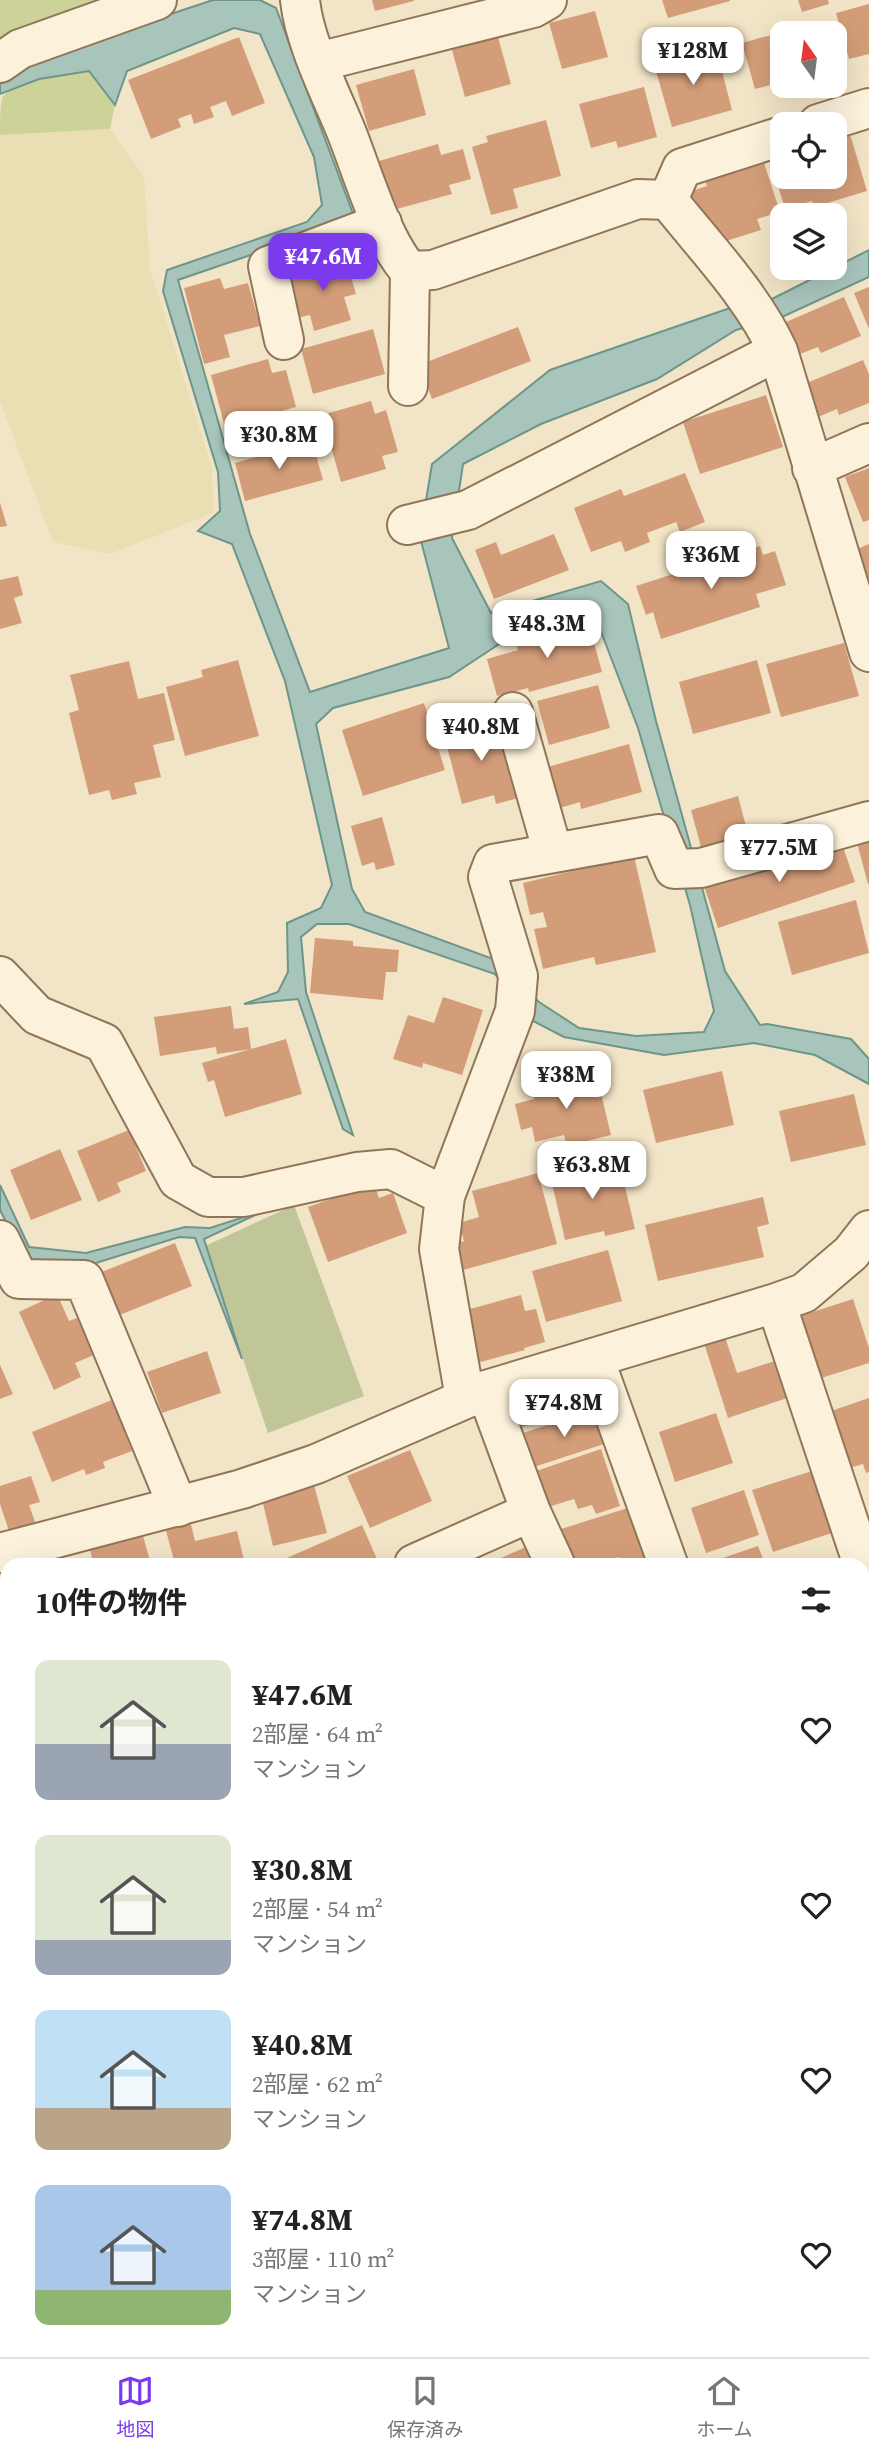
<!DOCTYPE html>
<html lang="ja">
<meta charset="utf-8">
<style>
:root{--surface:#fff;--page:#f2f2f2;--text:#222;--muted:#767676;--line:#e0e0e0;--accent:#7c3aed}
body{margin:0;font-family:"Source Serif 4","Noto Sans JP",serif;background:var(--page);color:var(--text);height:100vh;display:flex;flex-direction:column;font-size:26px;white-space:nowrap}
*{box-sizing:border-box;margin:0}
p{font-size:23px;color:var(--muted)}
.icon{flex:none;width:38px;height:38px;fill:none;stroke:currentColor;stroke-width:2;stroke-linecap:round;stroke-linejoin:round}
.map{position:relative;flex:1;overflow:hidden}
.drawer{position:absolute;left:0px;top:1558px;width:870px;height:800px;display:flex;flex-direction:column;background:var(--surface);border-radius:21px 21px 0 0;box-shadow:0 7px 28px #0002}
.drawer>*{flex:none}
.needle{width:46px;rotate:346deg}
.buttons{position:absolute;left:770px;top:21px;display:grid;gap:14px}
.buttons a{display:grid;place-items:center;width:77px;height:77px;border-radius:14px;background:var(--surface);box-shadow:0 7px 28px #0002;font-size:35px}
.price{position:absolute;translate:-50% -60px;padding:0 16px;border-radius:14px;background:#fff;color:#222;font-size:23px;line-height:46px;filter:drop-shadow(0 2px 4px #0008)}
.price::after{content:'';position:absolute;left:50%;top:42px;width:21px;height:16px;margin-left:-10px;background:inherit;clip-path:polygon(0 0,100% 0,50% 100%)}
.price.selected{background:var(--accent);color:#fff}
ul{padding:0;list-style:none}
li{display:flex;align-items:center;gap:21px;height:175px;padding:0 35px}
li span{display:grid;place-items:center;flex:none;width:196px;height:140px;border-radius:14px;color:#555}
li>.icon{margin-inline-start:auto}
span .icon{width:84px;height:84px;fill:#fffc;stroke-width:1}
li b{font-size:30px}
h2{display:flex;justify-content:space-between;align-items:center;height:84px;padding:0 35px;font-size:30px}
.tab-bar{display:flex;justify-content:space-around;align-items:center;height:98px;border-top:2px solid var(--line);background:var(--surface);font-size:19px;color:var(--muted)}
.tab-bar a{display:grid;justify-items:center;gap:4px}
.tab-bar .selected{color:var(--accent)}
.map>svg:first-child{display:block}
</style>
<div class="map">
<svg width="869" height="2357" viewBox="0 0 869 2357">
<rect width="100%" height="100%" fill="#f2e4c6"/>
<path fill="#e9dfb2" d="M110,129L144,177L150,269L212,468L213,513L110,554L53,542L0,401V135Z
M7,1915V2128L0,2104V1918Z
M36,2350H242L244,2357H38Z"/>
<path fill="#ccd298" d="M0,0H111L23,26L0,43Z
M89,71L115,105L110,129L0,135C0,124 0,108 2,98C10,81 71,74 89,71Z
M869,2066V2357H284L282,2350H863V2067Z"/>
<path fill="#c1c698" d="M294,1205L364,1396L268,1433L205,1246Z"/>
<path fill="#a8c5bc" stroke="#6d958a" stroke-width="2" fill-rule="evenodd" d="M213,0H260L276,8L355,219L178,280L250,534L310,692L449,648L420,537L432,464L550,370L730,308L772,299L869,250V277L782,317L736,330L657,379L541,424L463,464L452,538L491,613L601,581L628,604L656,721L725,971L760,1025L767,1024L851,1039L869,1059V1084L815,1055L754,1043L664,1055L564,1037L533,1021L495,974L349,924H317L301,937L306,992L353,1135L343,1129L298,999L244,1004L278,992L288,972L287,923L321,908L332,885L285,681L232,544L198,531L220,511L218,472L163,291L167,270L307,222L322,205L314,157L260,34L234,28L127,71L115,105L89,71L39,79L0,94V74L92,40ZM595,616L638,728L690,905L714,1011L704,1032L636,1036L579,1028L539,1002L496,960L365,912L352,889L316,724L333,708L449,677L519,631Z
M0,1185L29,1247L86,1253L185,1227L210,1228L266,1210L204,1239L242,1359L195,1238L179,1237L80,1268L24,1258L0,1210Z
M863,1750L869,1766V1838L863,1823Z
M0,2287L7,2314V2350H17L18,2357H0Z"/>
<path fill="#d39d79" d="M372,0H414V1L375,11Z
M662,0H730V1L668,18Z
M798,0H828L829,4L802,12Z
M869,4V54L849,59L836,13Z
M595,11L608,57L562,69L549,23Z
M803,26L805,33H782V82L755,89L742,43Z
M239,37L265,103L232,116L226,101L210,107L214,117L194,124L191,114L178,119L181,127L151,139L128,80Z
M498,37L511,84L465,97L452,50Z
M716,48L732,110L672,127L654,64Z
M414,69L426,115L369,131L356,85Z
M644,87L657,137L618,148L616,141L591,148L579,104Z
M546,120L561,176L513,189L518,208L491,215L472,147L488,142L486,136Z
M850,134L867,191L814,207L812,201L785,209L770,160L782,156V177H835V139Z
M438,144L441,155L463,149L471,179L449,185L452,194L393,210L379,161Z
M763,160L780,212L757,219L761,230L723,242L693,207L688,192L707,186L704,178Z
M345,256L356,294L344,297L351,320L314,331L310,315L297,318L287,281L306,276L303,267Z
M220,278L224,289L248,283L260,326L224,335L230,357L204,364L184,288Z
M869,287V329L854,293Z
M844,297L861,336L821,353L818,347L800,354L786,322Z
M518,327L531,361L432,399L419,365Z
M373,329L385,374L313,394L301,349Z
M268,359L272,373L286,370L296,407L225,427L211,375Z
M863,360L869,374V403L839,415L837,409L818,417L804,384Z
M766,395L783,447L700,474L683,422Z
M371,401L375,414L386,410L398,452L382,456L386,469L341,482L322,415Z
M312,441L323,480L245,501L235,463Z
M869,468V520L863,522L845,477Z
M685,473L705,522L680,532L676,522L647,533L650,542L625,552L621,541L591,552L574,508L621,489L624,496Z
M0,503L7,526L0,527Z
M554,534L569,570L494,599L475,550L496,542L501,555Z
M869,544V580L857,549Z
M760,546L763,555L775,551L786,585L756,594L760,607L661,639L653,612L646,615L636,586Z
M18,576L23,595L14,598L22,623L0,629V580Z
M588,620L602,672L529,692L528,688L497,696L487,659L518,650L515,640Z
M844,643L859,696L781,717L766,664Z
M238,660L259,736L185,756L166,687L203,677L201,670Z
M757,660L771,713L693,734L679,682Z
M129,661L138,699L164,693L175,740L153,745L161,777L134,783L137,794L112,800L109,790L89,795L69,713L79,710L70,675Z
M598,685L610,728L549,745L537,701Z
M424,703L445,770L363,796L342,730Z
M476,719L479,730L499,725L519,798L496,804L494,795L462,804L445,739L455,737L451,726Z
M629,744L642,792L581,809L580,802L556,809L544,768Z
M738,796L748,834L701,847L691,810Z
M382,817L395,865L376,870L374,862L362,866L351,826Z
M869,840V884H868L857,843Z
M841,841L855,882L718,928L704,886Z
M634,856L656,952L596,965L594,957L543,969L534,929L547,927L543,912L530,915L523,883Z
M856,900L869,953L792,975L778,922Z
M315,938L353,941V946L399,950L397,972H386L383,1000L310,993Z
M443,997L483,1010L462,1075L423,1063L422,1068L393,1059L408,1015L434,1023Z
M231,1006L234,1029L248,1027L251,1049L217,1054L216,1047L160,1056L154,1017Z
M286,1039L302,1094L225,1117L214,1080L208,1082L202,1063Z
M722,1071L734,1125L656,1143L643,1090Z
M596,1073L611,1135L567,1146L564,1135L535,1142L532,1127L521,1130L515,1104L534,1099L532,1089Z
M854,1094L866,1145L791,1162L779,1111Z
M129,1130L146,1171L117,1183L121,1192L98,1202L77,1151Z
M60,1149L82,1200L31,1220L10,1170Z
M619,1161L635,1229L605,1236L604,1231L565,1240L549,1170L567,1166L568,1173Z
M538,1173L557,1244L463,1270L455,1244L464,1241L459,1223L479,1217L472,1191Z
M374,1184L379,1198L393,1193L407,1233L328,1262L308,1207Z
M763,1197L769,1224L757,1227L764,1257L658,1281L645,1225Z
M175,1243L192,1286L117,1316L99,1273Z
M608,1250L622,1301L546,1322L532,1271Z
M57,1294L69,1321L77,1318L94,1355L75,1363L81,1377L54,1390L19,1312Z
M521,1295L525,1311L536,1309L545,1342L524,1348L525,1350L477,1363L463,1311Z
M853,1299L869,1348V1363L818,1379L797,1317Z
M724,1334L737,1373L781,1359L793,1396L728,1418L703,1340Z
M207,1351L221,1393L162,1413L147,1372Z
M0,1365L13,1394L0,1399Z
M576,1378L586,1406L519,1428L509,1400Z
M869,1398V1472L866,1473L863,1464L846,1469L828,1412Z
M112,1400L132,1451L103,1462L105,1468L86,1475L84,1469L52,1482L32,1432Z
M593,1410L604,1444L534,1467L523,1433Z
M716,1413L733,1463L675,1482L659,1432Z
M601,1449L620,1506L596,1514L592,1505L578,1509L574,1499L548,1507L536,1471Z
M410,1450L432,1501L370,1528L347,1476Z
M812,1471L832,1533L773,1552L752,1490Z
M31,1476L40,1502L29,1505L35,1522L9,1531L0,1504V1486Z
M314,1485L327,1533L273,1546L262,1499Z
M744,1490L759,1535L706,1553L691,1508Z
M631,1507L650,1564H621L619,1557L596,1564H572L561,1529Z
M190,1520L195,1541L237,1531L245,1564H175L165,1527Z
M362,1525L377,1559L363,1564H282L280,1561Z
M143,1536L151,1564H93L90,1549Z
M533,1544L542,1564H487Z
M758,1546L765,1564H705Z
M7,1568V1653L0,1655V1570Z
M1,1726L7,1742V1809L0,1811Z"/>
<g fill="none" stroke-linecap="round" stroke-linejoin="round">
<g stroke="#907659" stroke-width="42">
<path id="minor" d="M300,0C304,41 330,92 346,131C361,168 383,244 410,271L433,270L638,199L668,200C706,248 752,295 778,351L869,652
M318,62L533,8L547,0
M0,63L20,49L157,0
M818,124L869,108
M668,200L682,168L782,136
M284,340L268,266L382,223
M408,386L410,271
M812,468L869,443
M407,525L468,510L778,351
M513,712L553,853
M0,976L37,1015L104,1043L178,1180L208,1197H244L357,1172L391,1169L445,1196
M0,1240L19,1279L84,1280L178,1507
M776,1303L869,1583
M594,1358L668,1564
M486,1390L531,1512L555,1564
M465,1398L439,1249L445,1196L515,1011L518,976L488,877L493,864L659,834L674,869L701,868L869,821
M0,1553L242,1489L316,1464L486,1390L776,1303L804,1293L851,1253L869,1230
M414,1564L531,1512
M0,1858L7,1855
M0,2153L7,2179
M261,2350L263,2357"/>
</g>
<g stroke="#907659" stroke-width="42">
<path id="tertiary" d="M863,2037L869,2035
M0,2218L7,2216"/>
</g>
<use href="#minor" stroke="#fcf1da" stroke-width="38"/>
<use href="#tertiary" stroke="#fcf1da" stroke-width="38"/>
</g>
</svg>
<div class="buttons">
<a><svg class="needle" viewBox="-14 -14 28 28"><path d="M0-13l5 13h-10z" fill="#e53935"/><path d="M0 13l5-13h-10z" fill="#767676"/></svg></a>
<a><svg class="icon" aria-label="locate" viewBox="0 0 24 24"><circle cx="12" cy="12" r="6"/><path d="M12 2v4M12 18v4M2 12h4M18 12h4"/></svg></a>
<a><svg class="icon" aria-label="layers" viewBox="0 0 24 24"><path d="M12 4l9 5-9 5-9-5zM3 14l9 5 9-5"/></svg></a>
</div>
<b class="price" style="left:693px;top:87px">¥128M</b>
<b class="price selected" style="left:323px;top:293px">¥47.6M</b>
<b class="price" style="left:279px;top:471px">¥30.8M</b>
<b class="price" style="left:711px;top:591px">¥36M</b>
<b class="price" style="left:547px;top:660px">¥48.3M</b>
<b class="price" style="left:481px;top:763px">¥40.8M</b>
<b class="price" style="left:779px;top:884px">¥77.5M</b>
<b class="price" style="left:566px;top:1111px">¥38M</b>
<b class="price" style="left:592px;top:1201px">¥63.8M</b>
<b class="price" style="left:564px;top:1439px">¥74.8M</b>
<section class="drawer">
<h2>10件の物件<svg class="icon" aria-label="filters" viewBox="0 0 24 24"><path d="M4 7h16M4 17h16"/><circle cx="9" cy="7" r="2"/><circle cx="15" cy="17" r="2"/></svg></h2>
<ul>
<li><span style="background:linear-gradient(#dfe7d0 60%,#9aa5b1 0)"><svg class="icon" aria-label="home" viewBox="0 0 24 24"><path d="M3 11l9-7 9 7M6 9v11h12V9"/></svg></span><div><b>¥47.6M</b><p>2部屋 · 64 m²</p><p>マンション</p></div><svg class="icon" aria-label="heart" viewBox="0 0 24 24"><path d="M12 20l-8-8c-3-5 5-10 8-4 3-6 11-1 8 4z"/></svg></li>
<li><span style="background:linear-gradient(#dfe7d0 75%,#9aa5b1 0)"><svg class="icon" aria-label="home" viewBox="0 0 24 24"><path d="M3 11l9-7 9 7M6 9v11h12V9"/></svg></span><div><b>¥30.8M</b><p>2部屋 · 54 m²</p><p>マンション</p></div><svg class="icon" aria-label="heart" viewBox="0 0 24 24"><path d="M12 20l-8-8c-3-5 5-10 8-4 3-6 11-1 8 4z"/></svg></li>
<li><span style="background:linear-gradient(#bfe0f5 70%,#b9a48a 0)"><svg class="icon" aria-label="home" viewBox="0 0 24 24"><path d="M3 11l9-7 9 7M6 9v11h12V9"/></svg></span><div><b>¥40.8M</b><p>2部屋 · 62 m²</p><p>マンション</p></div><svg class="icon" aria-label="heart" viewBox="0 0 24 24"><path d="M12 20l-8-8c-3-5 5-10 8-4 3-6 11-1 8 4z"/></svg></li>
<li><span style="background:linear-gradient(#a9c7e8 75%,#8fb573 0)"><svg class="icon" aria-label="home" viewBox="0 0 24 24"><path d="M3 11l9-7 9 7M6 9v11h12V9"/></svg></span><div><b>¥74.8M</b><p>3部屋 · 110 m²</p><p>マンション</p></div><svg class="icon" aria-label="heart" viewBox="0 0 24 24"><path d="M12 20l-8-8c-3-5 5-10 8-4 3-6 11-1 8 4z"/></svg></li>
</ul>
</section>
</div>
<nav class="tab-bar">
<a class="selected"><svg class="icon" aria-label="map" viewBox="0 0 24 24"><path d="M3 6l6-2 6 2 6-2v14l-6 2-6-2-6 2zM9 4v14M15 6v14"/></svg>地図</a>
<a><svg class="icon" aria-label="saved" viewBox="0 0 24 24"><path d="M7 4h10v16l-5-4-5 4z"/></svg>保存済み</a>
<a><svg class="icon" aria-label="home" viewBox="0 0 24 24"><path d="M3 11l9-7 9 7M6 9v11h12V9"/></svg>ホーム</a>
</nav>
